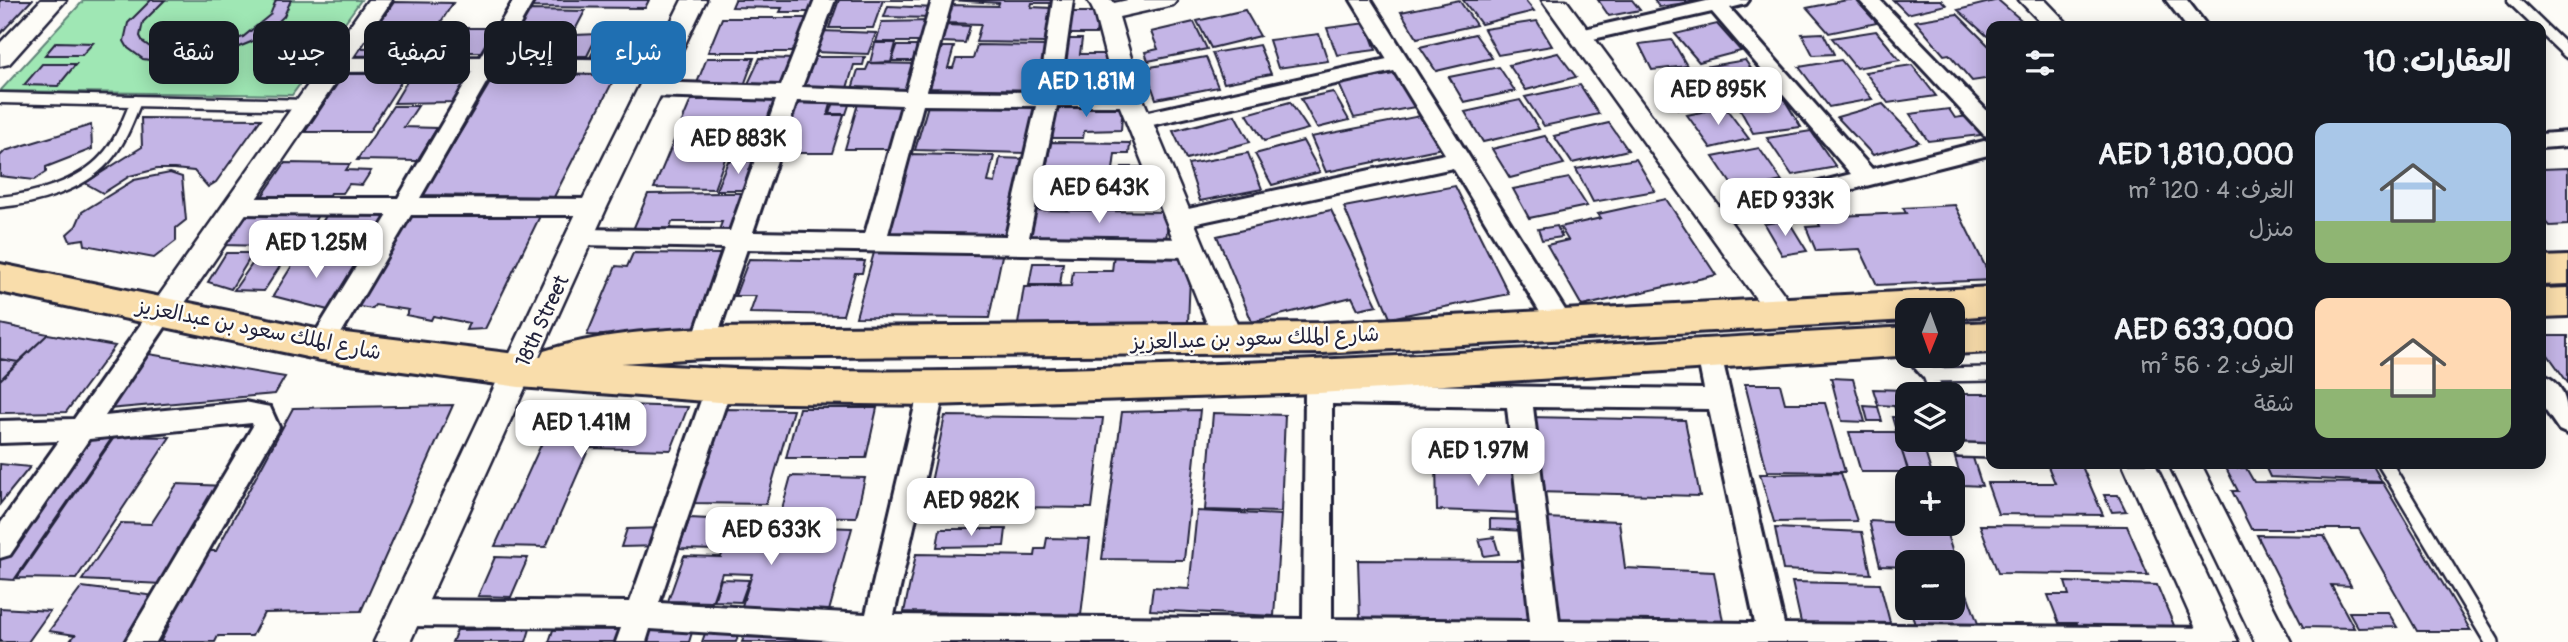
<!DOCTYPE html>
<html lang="ar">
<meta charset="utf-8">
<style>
:root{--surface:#171b24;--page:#20242c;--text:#f1f3f6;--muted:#9ea1a6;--accent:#1f6fb2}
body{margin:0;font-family:Pangolin,"Playpen Sans Arabic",sans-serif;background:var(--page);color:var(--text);direction:rtl;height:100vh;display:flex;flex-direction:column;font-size:26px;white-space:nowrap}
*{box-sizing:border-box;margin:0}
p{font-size:23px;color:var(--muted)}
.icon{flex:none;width:38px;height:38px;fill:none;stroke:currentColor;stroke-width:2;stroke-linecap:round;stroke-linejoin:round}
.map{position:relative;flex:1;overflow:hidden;direction:ltr}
.panel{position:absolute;left:1986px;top:21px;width:560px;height:448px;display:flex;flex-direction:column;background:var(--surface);border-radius:14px;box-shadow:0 4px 18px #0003;direction:rtl}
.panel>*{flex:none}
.banner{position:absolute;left:21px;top:21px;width:665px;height:63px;direction:rtl;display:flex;gap:14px}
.needle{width:46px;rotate:181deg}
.tools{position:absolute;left:1895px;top:298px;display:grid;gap:14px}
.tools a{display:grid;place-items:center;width:70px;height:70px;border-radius:14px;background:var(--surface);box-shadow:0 4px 18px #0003;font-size:35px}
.price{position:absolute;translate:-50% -60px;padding:0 16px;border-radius:14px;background:#fff;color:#222;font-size:23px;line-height:46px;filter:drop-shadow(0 2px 4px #0008)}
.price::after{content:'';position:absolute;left:50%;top:42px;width:21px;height:16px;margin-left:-10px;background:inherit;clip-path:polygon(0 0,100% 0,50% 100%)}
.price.active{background:var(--accent);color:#fff}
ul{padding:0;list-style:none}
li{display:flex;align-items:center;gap:21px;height:175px;padding:0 35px}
li span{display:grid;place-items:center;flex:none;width:196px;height:140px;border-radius:14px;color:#555}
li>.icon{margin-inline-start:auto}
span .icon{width:84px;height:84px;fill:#fffc;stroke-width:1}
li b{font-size:30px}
h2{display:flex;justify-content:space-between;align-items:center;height:84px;padding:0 35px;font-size:30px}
.pill{padding:0 24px;border-radius:14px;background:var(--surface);box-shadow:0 4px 18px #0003;font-size:24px;line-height:63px}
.pill.active{background:var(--accent);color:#fff}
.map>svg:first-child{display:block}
</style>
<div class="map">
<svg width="2568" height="642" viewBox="0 0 2568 642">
<rect width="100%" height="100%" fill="#fdfcf7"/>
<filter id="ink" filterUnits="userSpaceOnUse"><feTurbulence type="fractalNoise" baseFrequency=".0143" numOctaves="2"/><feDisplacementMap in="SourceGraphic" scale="14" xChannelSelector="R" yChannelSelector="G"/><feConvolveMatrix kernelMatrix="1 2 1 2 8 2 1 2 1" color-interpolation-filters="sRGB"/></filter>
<g filter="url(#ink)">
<path fill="#9fe7b4" stroke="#608478" stroke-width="2" d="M84,0H361L292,95L0,91Z"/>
<path fill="#c4b5e6" stroke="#22223b" stroke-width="2" d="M0,0H32L0,34Z
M151,0H165L143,22L140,36L143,42L156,51L177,54L203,51L243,37L270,15L276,0H291L284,16L275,25L251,42L219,55L170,63L143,59L128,48L124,41L128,23Z
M530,0H649L645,8L526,7Z
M735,0H818L813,12H780L782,8L732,7Z
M839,0H936H883L873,28H829Z
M950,0H1056L1055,3H1032L1031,7L1052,8L1044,43L976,42L981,24L944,23L950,5L998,6L999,3Z
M1459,0L1476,25L1417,38L1401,12Z
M1463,0H1525L1534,11L1481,24Z
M1598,0H1632L1640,10L1609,16Z
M1654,0H1704L1659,7Z
M1847,0H1856L1877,23L1829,33L1807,8Z
M1893,0H1941L1946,5L1907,14Z
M1998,0L2027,25L1992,26V35L1987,36L1958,10Z
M394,2L453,3L439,25L379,24Z
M888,6L937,8L933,18L884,17Z
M526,10L585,11L575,30H515Z
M1245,10L1260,36L1211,48L1197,21Z
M1070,12H1099L1096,34H1066Z
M1957,14L1992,49V78L1972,81L1949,54L1944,55L1915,21Z
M722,18H810L798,52H708Z
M930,21L925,42H876L882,22Z
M1537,21L1552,46L1498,55L1484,29Z
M1194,22L1207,49L1148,61L1145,52L1158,49L1151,32Z
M1366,23L1376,50L1337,55L1327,28Z
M1717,24L1741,51L1699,62L1675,34Z
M946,25L970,26L965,43L941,42Z
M413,28H499L485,52H398Z
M822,31L876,33L868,54L814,52Z
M1876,31L1900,60L1856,68L1832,38Z
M543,33L571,34L555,63H527Z
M1823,33L1834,54L1813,55L1802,34Z
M598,34L587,56H564L575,35Z
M1319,34L1328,61L1278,68L1269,40Z
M1475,34L1492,58L1436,71L1420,47Z
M512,35L537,36L523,60H498Z
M602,35H634L619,63H587Z
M1065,39H1082L1080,54H1107L1103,91L1057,92Z
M1672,40L1687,66L1652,70L1639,44Z
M56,42L93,43L82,55H45Z
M875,43H896L891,62L870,63Z
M977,45L1051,46L1041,90L930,88L942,47H954L948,68H953L956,59H973Z
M1259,45L1271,74L1224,83L1212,53Z
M897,46H924L920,61H892Z
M391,47L384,58L353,59L360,48Z
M1558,53L1576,77L1526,90L1509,65Z
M812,57H865L863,65H854L847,88L802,89Z
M1206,57L1218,87L1156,99L1145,68Z
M707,58H754L743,88H695Z
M760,58L794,59L781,89L746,88Z
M1745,60L1766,90L1723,96L1704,67Z
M1841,60L1872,99L1829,107L1799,67Z
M869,63L920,64L912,90L852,89L858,70H866Z
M42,64H76L58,86L24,85Z
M1912,65L1936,96L1888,103L1865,72Z
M1499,67L1515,91L1464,102L1449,77Z
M497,71L617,73L554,197L423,195Z
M412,73H471L455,102L394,103Z
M1399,73L1415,107L1354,118L1339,84Z
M1697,73L1718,100L1678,109L1658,81Z
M344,74H406L369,132H305Z
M1580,85L1599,114L1544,126L1525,97Z
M1333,92L1349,120L1317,128L1301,99Z
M781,99L761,156H726L714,189L654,188L691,100Z
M1784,99L1801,127L1753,133L1737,104Z
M859,100H909L896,149H845Z
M1520,100L1539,129L1483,142L1465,112Z
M834,102H850L846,114H830Z
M929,102L1036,103L1025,153L915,150Z
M1290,102L1308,129L1264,141L1247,114Z
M793,103L831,104L828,115H844L832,153H776Z
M1123,103L1121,130L1084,131L1083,138H1052L1055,105Z
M1883,104L1919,142L1873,155L1837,117Z
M393,106H418L404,127L437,128L417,161L357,160Z
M1725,107L1749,139L1711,148L1687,115Z
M1949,109L1955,118L1968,116L1981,135L1928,141L1910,114Z
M1235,115L1250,142L1186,159L1173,131Z
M1425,115L1442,148L1326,172L1311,137Z
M141,118L261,119L216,182L208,187L194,171L174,169H157L130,176L103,193L85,183L142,147Z
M1609,123L1628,150L1572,163L1554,136Z
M91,125L92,149L46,167V172L34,180L0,176V156L5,151Z
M1811,131L1836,167L1792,175L1767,138Z
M1545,136L1564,164L1510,178L1492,149Z
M1303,141L1320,172L1272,185L1255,154Z
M1051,142L1130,143L1129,154H1115L1112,178H1120L1122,167H1155L1151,205L1039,203Z
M1759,148L1782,181L1736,191L1713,157Z
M1248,153L1262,189L1200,201L1188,164Z
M910,154L994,156L988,182L995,183L1000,158L1026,159L1007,241L884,237Z
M1636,159L1655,191L1593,202L1576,169Z
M728,161H759L748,190H716Z
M285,163L350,164L346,170L371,171L362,185L349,184L343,193H331L327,200L261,198Z
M2568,168V225L2550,226L2541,216V169Z
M170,173L182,177L186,220L176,228V241L154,258L85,245L84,239L70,241L67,234L76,226L82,212L134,180Z
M1569,178L1587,206L1529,218L1513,189Z
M1455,186L1509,294L1390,318L1344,207Z
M726,193H746L734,230H719L722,222H672L669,232H632L648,194Z
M1666,199L1716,275L1582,306L1547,245L1568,240L1560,227L1601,218L1598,214Z
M1955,205L1992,280L1877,285L1860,249L1816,251L1806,227L1820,226L1816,217L1906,213L1903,208Z
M1033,210L1169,212L1166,239L1028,237Z
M1331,210L1377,305L1358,309L1352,297L1252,322L1217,236Z
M249,212L319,214L297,247L225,245Z
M411,212L540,216L485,329L466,330L469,323L433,316L431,320L406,315L409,310L375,305L372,309L354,306Z
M328,213L387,214L365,251L311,250L316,242H309Z
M1788,220L1807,251L1782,255L1764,224Z
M1557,226L1562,237L1542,240L1538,229Z
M875,249L1003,251L989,318L856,317Z
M226,253H253L231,289L208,282Z
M633,253L725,254L695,336L587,335L616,266L627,267Z
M259,254H288L264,291L234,290Z
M1114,254H1191L1188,323L1018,324L1024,287L1071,286L1073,271H1112Z
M298,256H360L328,310L273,296Z
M749,259L865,261L862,273H855L843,315L750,313L756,296H735Z
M1033,263H1063L1060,285H1029Z
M0,324L48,334L18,362L0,359Z
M48,334L115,346L66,412L0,413V380Z
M2541,336H2568V383L2541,345Z
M149,354L285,377L275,394L108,409Z
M0,359L18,362L0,380Z
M1831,378L1853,379L1865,422L1842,421Z
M1745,384H1780L1785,403H1825L1845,472L1767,471Z
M1873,389L1905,390L1908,415L1897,414L1894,406L1878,405Z
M1953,394H1992V445H1959L1953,429Z
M560,403L688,407L671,450L589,448L546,547L495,546Z
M453,405L361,611L264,613L252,636H218L215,642H160L169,625H164L204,551H216L293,408Z
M1864,406L1878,407L1882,421H1868Z
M799,408H877L866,458H786Z
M722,409L793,410L766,504L691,503Z
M1200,410L1184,560L1102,559L1122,412Z
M1213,413L1285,415L1281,512L1205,510Z
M945,416L1103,418L1092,508L926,506Z
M1527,417L1685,420L1700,496L1535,492Z
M1892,417H1908V439H1921L1933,478H1910Z
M1849,432H1895L1909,472H1861Z
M83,434L114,435L14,580L0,579V552Z
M115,436L170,437L76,579L17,578Z
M1955,458H1973L1982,486L1963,485Z
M1436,463L1518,465L1522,513L1437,510Z
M0,464L30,467L0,504Z
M2047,464H2081L2103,515L1998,514L1987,483H2055Z
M2256,464H2372L2382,482L2270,477L2264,464Z
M2226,468H2246L2254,482L2383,483L2471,631H2417L2359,529H2251L2232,491H2238Z
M1841,473L1857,521L1774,522L1760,474Z
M791,476L865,478L856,517L780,516Z
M177,484L225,486L162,584L82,580L121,523L151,524Z
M2104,495H2118L2126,511L2112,512Z
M1197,511L1281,515L1274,616L1150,610L1153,587L1189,589Z
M690,518L728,520L718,550L679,549Z
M1544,518L1619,521L1625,568L1714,572L1724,627L1551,621Z
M1490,519L1523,520L1524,531L1490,529Z
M1869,521L1944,525L1958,569H1953V562H1908V567L1880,566Z
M732,524L852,528L829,611L741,609L752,574L722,573L712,602L668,601L684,556L721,557Z
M1980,525L2127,526L2148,575L1998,573Z
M667,528L662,546L621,547L627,529Z
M1775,528L1862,532L1871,574L1783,570Z
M940,529H1006L1004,546L937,547Z
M2257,535L2324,536L2351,586L2331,585L2354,628L2303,627Z
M1494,537L1499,554L1484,556L1479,539Z
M1047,538L1090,539L1081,615L904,612L916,554L1035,556L1036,549H1045Z
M495,557L528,558L511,597L478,596Z
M1358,560L1528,561L1534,621L1360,620Z
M1953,572H1959L1980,629L1917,630L1909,607H1953Z
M1898,573H1908V602Z
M721,579L749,580L741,602L714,601Z
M1792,582L1880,584L1892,630L1802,627Z
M2065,582L2157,585L2178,635L2080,633L2077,623H2059L2048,595H2069Z
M82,587L164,597L132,642H69L75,635L49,631Z
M0,608L50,611L28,642H0Z
M2349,612H2388L2397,627L2358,628Z
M648,624L694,626L689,642H641Z
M708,625L741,627L736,642H702Z
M530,629L526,642H452L457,630Z
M627,629L623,642H549L553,630Z
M744,637L826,638L825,642H742Z"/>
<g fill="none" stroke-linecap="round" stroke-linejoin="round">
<g stroke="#22223b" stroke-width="15">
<path id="service-far1" d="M2513,0L2540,26
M2541,27L2568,53
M0,98L307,105
M0,202C35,199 81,186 105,159C120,143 128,121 136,101"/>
</g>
<g stroke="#22223b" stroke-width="18">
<path id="service" d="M1912,355L1930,375L1992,374
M1930,375L1937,394
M1953,439L1960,450L1992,451
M2385,464L2492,642"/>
</g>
<g stroke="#22223b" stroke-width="6">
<path id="minor" d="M514,0H534L501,58L660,60L667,62L670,67L667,72L660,74L493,71L420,198L593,199L601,201L604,207L601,213L593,215H411L330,352L321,355L312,352L309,345L312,338L388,215L238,214L230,212L227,206L230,200L238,198H398L473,71L334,72L327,70L324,65L327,60L334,58L480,57Z
M815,0H835L802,87L906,91L932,0H952L927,91L1039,92L1053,0H1073L1060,92H1130L1138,94L1141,99L1138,104L1130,106H1057L1029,237L1191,239L1199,242L1203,248L1199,254L1191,257L747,249L715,343L712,350L703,353L694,350L691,343L724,248L580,245L572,243L568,237L572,231L580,229L730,231L776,100L650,96L643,94L639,89L643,84L650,82L781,86ZM797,101L902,105L865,234L753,232ZM923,105L1036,106L1006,236L888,234Z
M1351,0H1371L1570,318L1573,325L1570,332L1561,334L1552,332L1453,168L1179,227L1171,225L1167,219L1171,213L1179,211L1445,154L1394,71L1139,128L1131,126L1128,121L1131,116L1139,114L1387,59Z
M1711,0H1749L1746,4L1730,8L1872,169L1992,139V154L1712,225L1704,223L1701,217L1704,211L1851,174L1712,12L1580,42L1573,41L1570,36L1573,31L1580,30Z
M1859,0H1880L1992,116V137L1984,135Z
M2166,0H2187L2207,26H2186Z
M2568,132V146L2541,148V134Z
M164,302L173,304L176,311L105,416L245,402L270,407L279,427L156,642H125L253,426L252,423L89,439L10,555L0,558V524L59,441L0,443V421L74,419L155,304Z
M1709,344L1718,347L1721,354L1784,624L2219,628L2229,632L2233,642H860L650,629L646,642H616L621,628L405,626L395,622L391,613L395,604L405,600L630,602L706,386L710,379L719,376L728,379L732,386L659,603L866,614L919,389L923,382L932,379L941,382L945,389L894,615L1303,619L1305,394L1310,373L1319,370L1328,373L1332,384L1704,389L1697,354L1700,347ZM1332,404L1507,407L1530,621L1332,619ZM1533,407L1709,409L1755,623L1559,621Z
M2541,374C2568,383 2568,410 2568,434L2559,430L2541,404Z"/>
</g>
<g stroke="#22223b" stroke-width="5">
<path id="tertiary" d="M41,0H66L9,64L0,66V43Z
M368,0H392L174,319L164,322L154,319L149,311L154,303Z
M682,0H706L607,207L410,642H374L579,207Z
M1088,0H1112L1114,3L1128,0H1177L1173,5L1119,17L1143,99L1244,341L1240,349L1229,353L1218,349L1214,341L1117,99L1094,12Z
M1542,0H1566L1792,305L1797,313L1792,321L1782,324L1772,321Z
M2019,0H2045L2070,26H2044Z
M2123,464H2155L2238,642H2202Z
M2169,464H2201L2291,642H2255Z"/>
</g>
<g stroke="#22223b" stroke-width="6">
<path id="primary" d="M2568,256V284L2541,285V257Z
M0,264L321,330L541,357L544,351C598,334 647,331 703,328L1322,323L1992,287V315L1953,318V310H1908V320L1322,353L703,358L621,363C792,375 962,372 1132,367C1391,359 1649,342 1908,327V355H1914L1319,393L932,405L719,402L519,387L321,360L0,292Z
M2568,288V316L2541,317V289Z
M1992,322V352L1953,354V324Z"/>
</g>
<use href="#service-far1" stroke="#fdfcf7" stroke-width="10"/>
<use href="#service" stroke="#fdfcf7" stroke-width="13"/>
<use href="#minor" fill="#fdfcf7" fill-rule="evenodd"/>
<use href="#tertiary" fill="#fdfcf7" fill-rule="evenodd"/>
<use href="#primary" fill="#f9ddab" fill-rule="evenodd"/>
</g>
</g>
<g text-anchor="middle" stroke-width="5" stroke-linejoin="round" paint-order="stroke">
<g font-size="21" fill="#22223b" stroke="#fdfcf7">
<text transform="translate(542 321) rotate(-65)" y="7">18th Street</text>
<text transform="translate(259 329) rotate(11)" y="7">شارع الملك سعود بن عبدالعزيز</text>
<text transform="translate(1255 338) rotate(-2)" y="7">شارع الملك سعود بن عبدالعزيز</text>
</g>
</g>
</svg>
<div class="tools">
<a><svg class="needle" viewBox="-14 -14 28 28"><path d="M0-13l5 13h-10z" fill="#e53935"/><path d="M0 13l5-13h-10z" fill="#9ea1a6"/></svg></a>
<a><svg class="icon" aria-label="layers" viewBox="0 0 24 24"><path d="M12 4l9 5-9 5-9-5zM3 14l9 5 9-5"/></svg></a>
<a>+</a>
<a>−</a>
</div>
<b class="price active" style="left:1086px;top:119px">AED 1.81M</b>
<b class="price" style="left:1718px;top:127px">AED 895K</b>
<b class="price" style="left:738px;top:176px">AED 883K</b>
<b class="price" style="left:1099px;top:225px">AED 643K</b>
<b class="price" style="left:1785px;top:238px">AED 933K</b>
<b class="price" style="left:316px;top:280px">AED 1.25M</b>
<b class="price" style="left:581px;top:460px">AED 1.41M</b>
<b class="price" style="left:1478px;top:488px">AED 1.97M</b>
<b class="price" style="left:971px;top:538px">AED 982K</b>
<b class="price" style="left:771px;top:567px">AED 633K</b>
<div class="banner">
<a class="pill active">شراء</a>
<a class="pill">إيجار</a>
<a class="pill">تصفية</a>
<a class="pill">جديد</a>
<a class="pill">شقة</a>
</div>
<section class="panel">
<h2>العقارات: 10<svg class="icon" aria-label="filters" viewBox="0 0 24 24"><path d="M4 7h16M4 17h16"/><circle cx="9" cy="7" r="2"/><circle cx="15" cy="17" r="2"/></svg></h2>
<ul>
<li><span style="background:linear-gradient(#a9c7e8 70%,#8fb573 0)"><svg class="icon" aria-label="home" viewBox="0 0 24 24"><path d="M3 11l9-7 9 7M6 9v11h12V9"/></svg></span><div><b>AED 1,810,000</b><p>الغرف: 4 · 120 m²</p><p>منزل</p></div></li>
<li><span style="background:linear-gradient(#ffd9b3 65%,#8fb573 0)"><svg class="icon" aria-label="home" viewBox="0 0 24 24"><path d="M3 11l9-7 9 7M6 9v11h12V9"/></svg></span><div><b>AED 633,000</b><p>الغرف: 2 · 56 m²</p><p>شقة</p></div></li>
</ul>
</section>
</div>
